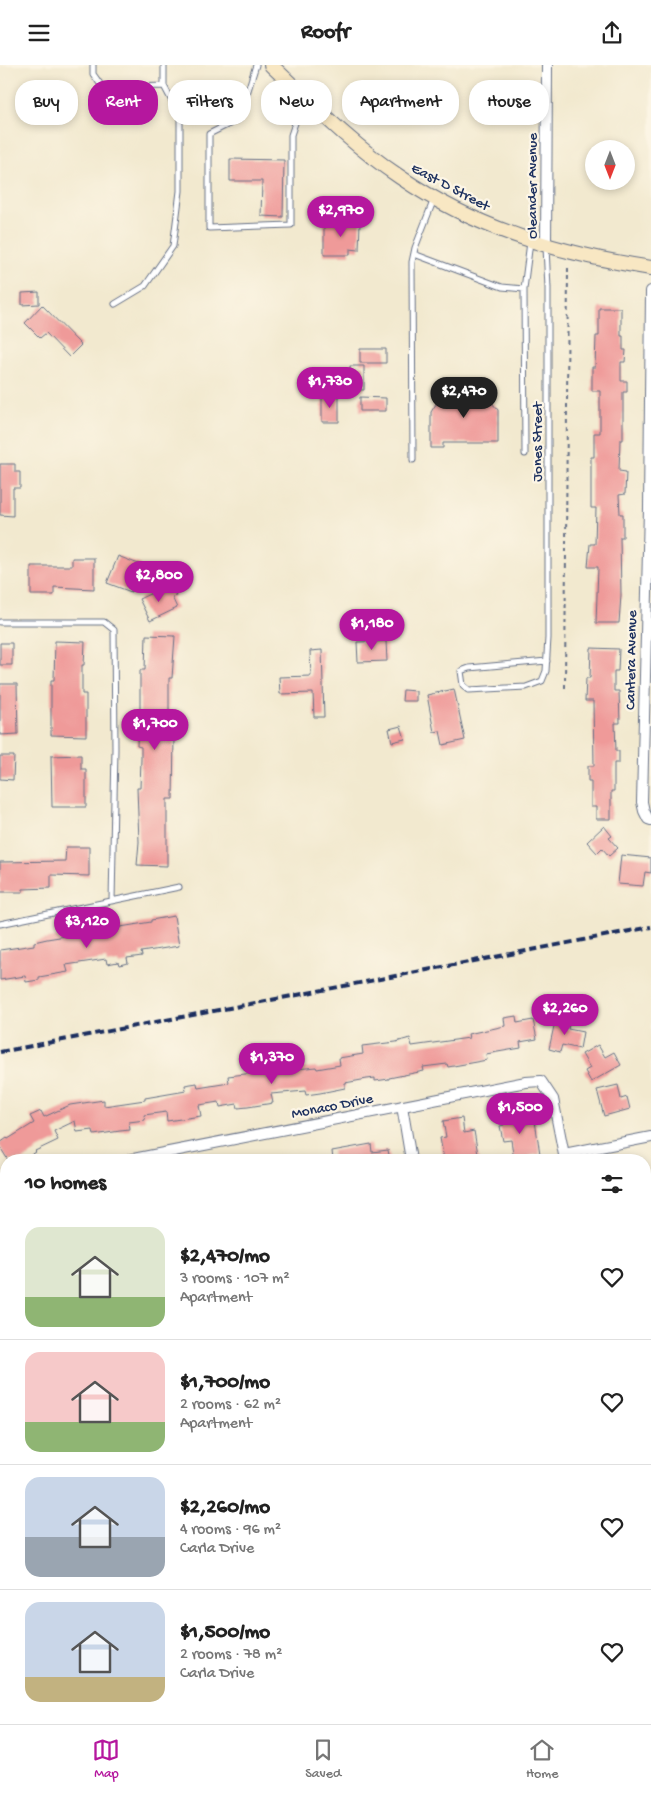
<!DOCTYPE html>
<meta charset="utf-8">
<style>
:root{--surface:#fff;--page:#f6f6f6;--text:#222;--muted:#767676;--line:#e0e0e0;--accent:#b5179e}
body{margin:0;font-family:"Gochi Hand",sans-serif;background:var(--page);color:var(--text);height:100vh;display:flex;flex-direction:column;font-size:19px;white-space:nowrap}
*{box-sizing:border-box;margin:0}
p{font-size:16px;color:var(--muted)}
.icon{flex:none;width:28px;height:28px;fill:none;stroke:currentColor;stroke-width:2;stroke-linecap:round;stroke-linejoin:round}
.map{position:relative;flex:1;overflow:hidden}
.sheet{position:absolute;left:0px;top:1089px;width:651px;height:571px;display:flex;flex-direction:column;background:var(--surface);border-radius:20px 20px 0 0;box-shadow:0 2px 8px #0003}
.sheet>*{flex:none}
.banner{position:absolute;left:15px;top:15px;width:621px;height:45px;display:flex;gap:10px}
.needle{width:32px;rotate:180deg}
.controls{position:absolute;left:585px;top:75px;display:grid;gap:10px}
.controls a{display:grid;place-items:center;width:50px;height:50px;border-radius:50%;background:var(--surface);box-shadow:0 2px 8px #0003;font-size:25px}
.price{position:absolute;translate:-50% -42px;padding:0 11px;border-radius:18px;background:var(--accent);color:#fff;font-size:16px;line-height:32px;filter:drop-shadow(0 1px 2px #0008)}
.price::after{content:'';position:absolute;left:50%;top:30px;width:15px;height:11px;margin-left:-8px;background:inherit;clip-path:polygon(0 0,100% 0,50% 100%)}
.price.current{background:#222;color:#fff}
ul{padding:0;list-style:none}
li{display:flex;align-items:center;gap:15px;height:125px;padding:0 25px}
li+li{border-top:1px solid var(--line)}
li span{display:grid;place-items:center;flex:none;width:140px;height:100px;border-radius:15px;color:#555}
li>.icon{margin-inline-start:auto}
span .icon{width:60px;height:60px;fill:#fffc;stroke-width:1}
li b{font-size:21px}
h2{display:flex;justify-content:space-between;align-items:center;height:60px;padding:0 25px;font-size:21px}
.pill{padding:0 18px;border-radius:20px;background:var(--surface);box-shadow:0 2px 8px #0003;font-size:18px;line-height:45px}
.pill.current{background:var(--accent);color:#fff}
header{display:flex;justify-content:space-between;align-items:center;height:65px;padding:0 25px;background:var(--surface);font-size:22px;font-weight:700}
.tabs{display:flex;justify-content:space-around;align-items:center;height:70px;border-top:1px solid var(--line);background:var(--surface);font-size:14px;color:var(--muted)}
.tabs a{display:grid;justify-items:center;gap:2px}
.tabs .current{color:var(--accent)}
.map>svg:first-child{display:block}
</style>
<header><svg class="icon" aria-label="menu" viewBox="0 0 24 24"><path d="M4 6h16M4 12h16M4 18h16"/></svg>Roofr<svg class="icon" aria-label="share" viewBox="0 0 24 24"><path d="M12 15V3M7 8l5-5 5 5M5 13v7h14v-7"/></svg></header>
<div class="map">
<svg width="651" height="1659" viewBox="0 0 651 1659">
<rect width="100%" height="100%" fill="#fcf5e5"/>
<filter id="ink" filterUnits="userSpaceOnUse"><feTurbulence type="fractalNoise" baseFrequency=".02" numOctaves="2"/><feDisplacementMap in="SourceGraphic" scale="10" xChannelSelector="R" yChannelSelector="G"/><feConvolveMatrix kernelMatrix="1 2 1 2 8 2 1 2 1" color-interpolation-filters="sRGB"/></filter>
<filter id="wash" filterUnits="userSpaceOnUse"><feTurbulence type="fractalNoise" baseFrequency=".0096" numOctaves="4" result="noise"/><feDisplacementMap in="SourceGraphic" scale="20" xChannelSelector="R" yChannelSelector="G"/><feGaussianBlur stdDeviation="1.12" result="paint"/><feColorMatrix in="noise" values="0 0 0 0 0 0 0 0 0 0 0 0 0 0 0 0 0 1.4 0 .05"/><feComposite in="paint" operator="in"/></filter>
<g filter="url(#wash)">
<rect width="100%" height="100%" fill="#f2e9cf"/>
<path fill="#b8cf73" stroke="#6a7f68" d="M645,1627H651V1659H550V1654H645Z"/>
<g id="blocks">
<path fill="#ef9a99" d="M230,94L284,95L283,152L261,151L262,116H230Z
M324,157L360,158L359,185L350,184V190H324Z
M39,227V239L22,240V228Z
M42,240L81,280L69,292L46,268L40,273L25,258Z
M599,243H621V271H623V285H626L625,297H621V316H627V327H623V375H620L619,406L626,407L625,429L619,430L620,449H623V472H620L621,530L619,558H596L598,502H588L590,479H595L596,443H591V392H594V368H600V326H592V302H595L596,271H599Z
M360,284H386V298H360Z
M350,301H364V325H350Z
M456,317H472V324H479V338H492L498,345V378H443V383H431V347L436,339H451V324H456Z
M322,331H339V357H322Z
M360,332L386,333V346H360Z
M0,399H15V407H20V423H13V451L0,450Z
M118,491L141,500L131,527L107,518Z
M72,493H94V524L54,522V530H31V501H72Z
M171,519L176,531L172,532L177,543L150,556L139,534Z
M146,570L175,571L172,613H169V672H174L173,734H167V801L137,800L139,777L137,723H140L141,694V682L137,681L138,654H140V605H145Z
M55,576L85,577L84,600H82V629H86V671L51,670V615H54Z
M386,576L387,596L358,597L357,577Z
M0,578H12V600H0Z
M591,583L619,584L618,606H614V626H619L620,658H615L616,686H619V698H614V726H611V754H596V742H591V716H588V701H594L593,636H585L586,613H590Z
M322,585L324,652H314L313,628L280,629L279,612L311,611L310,586Z
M0,619H17L18,669L0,670Z
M454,624L465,675L443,680L440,666L434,667L427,630Z
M403,625L416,626V636H402Z
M401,661L405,674L392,677L389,664Z
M81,690V704H86V742H52L51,691Z
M0,691H14L13,715L0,714Z
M604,761L612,771L609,773L618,783L609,791L602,783L597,788L587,777Z
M66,782H89V811L51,810V823L23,824V827H0V797L65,796Z
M621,790L651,793V808L645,807L643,821L618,819Z
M174,851L179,881L141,887L142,891L127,893L128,898L119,900L118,897L107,899L106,894L66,900L68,907L39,912V915L26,917L25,911L0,915V885L34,880V877L47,874L151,857V855Z
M516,951L517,958L533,955L537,974L520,977L521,983L486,989L487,995L448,1002L447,999L423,1002L424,1006L389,1013V1014L375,1016V1013L367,1014L345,1018V1023L320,1028L306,1030L305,1026L271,1029L273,1038L248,1042L238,1043L237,1039L220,1042L219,1037L199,1040L201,1051L167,1056L166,1047L144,1050L145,1055L129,1057L130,1065L120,1066L94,1070L93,1065L77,1067L75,1056L54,1066L58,1075L35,1086L36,1087L23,1095H8L0,1082V1078L7,1073L8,1074L34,1058L30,1051L41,1046L44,1052L70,1040L104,1035V1041L145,1035V1033L186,1026L185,1020L197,1018L198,1023L229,1018L228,1011L254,1008L253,1004L266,1002L268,1011L288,1008V1005L316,1002L317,1004L340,1000L339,993L363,989L362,981L396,977L410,973L412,981L469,973L468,969L505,961L504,953Z
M556,952L570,955L568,964L583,967L580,984L562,980L560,987L549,984Z
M598,980L605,992L614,987L621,1000L591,1017L585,1006L590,1003L582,989Z
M618,1020L621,1034L627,1032L630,1044L604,1051L597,1025Z
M525,1044L527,1058L535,1056L540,1089L529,1091L530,1095H514L511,1075L503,1076L500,1061L504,1060L502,1047Z
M462,1053L464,1068L474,1066L479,1095H444L440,1073L446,1072L443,1056Z
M371,1079L372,1087L388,1085L390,1095H333L332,1086Z"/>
</g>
</g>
<g filter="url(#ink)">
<use href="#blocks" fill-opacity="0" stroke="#667086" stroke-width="1"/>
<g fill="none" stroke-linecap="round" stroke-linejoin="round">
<g stroke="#667086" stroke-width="7">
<path id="service" d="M93,0V9L103,23L164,21V0
M256,0L239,54L209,69V163L291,160V70L303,34
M546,182L548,223V573L546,606L542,616L526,622L469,625L463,620L461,606L469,603L547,596
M414,189L502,222L524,224
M115,239L145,221L173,181L180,126V51L164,21
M525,389L524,224L530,177
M413,395L412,197L415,183L434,134
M0,557H104L114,565L115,684L112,836
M0,859L179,822"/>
</g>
<g stroke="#667086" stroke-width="12">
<path id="minor" d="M546,181L547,0
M651,226L649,443L642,737L644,746L648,754L651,755
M402,1041L411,1095
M564,1089L651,1072
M128,1095L526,1017L541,1016L553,1034L565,1095
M0,1425L6,1427
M645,1492L651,1525
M344,1659L346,1654"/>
</g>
<g stroke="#667086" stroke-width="13">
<path id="tertiary" d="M645,1316L651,1313
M178,1659L179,1654"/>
</g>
<g stroke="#667086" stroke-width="16">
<path id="secondary" d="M271,0C312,39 352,80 400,112C476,164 561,189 651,203"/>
</g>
<path stroke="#667086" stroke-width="2" stroke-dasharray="4 4" stroke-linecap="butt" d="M565,623L568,200
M645,1638H651
M565,1654L566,1659
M577,1659L584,1654"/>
<use href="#service" stroke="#fff" stroke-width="5"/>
<use href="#minor" stroke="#fff" stroke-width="10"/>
<use href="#tertiary" stroke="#fff" stroke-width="11"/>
<use href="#secondary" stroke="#f8e7c3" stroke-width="14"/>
<path stroke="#1b2f5e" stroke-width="4" stroke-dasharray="8 4" stroke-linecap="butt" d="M0,987L651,862"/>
</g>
</g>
<g text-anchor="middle" stroke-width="4.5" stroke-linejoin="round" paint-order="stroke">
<g font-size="15" fill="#1b2f5e" stroke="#fcf5e5">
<text transform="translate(451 121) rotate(28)" y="5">East D Street</text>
<text transform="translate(531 121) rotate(-90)" y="5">Oleander Avenue</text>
<text transform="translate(536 377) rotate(-90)" y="5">Jones Street</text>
<text transform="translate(630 595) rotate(-89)" y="5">Cantera Avenue</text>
<text transform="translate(332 1040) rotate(-11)" y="5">Monaco Drive</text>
</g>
</g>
</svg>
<div class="controls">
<a><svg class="needle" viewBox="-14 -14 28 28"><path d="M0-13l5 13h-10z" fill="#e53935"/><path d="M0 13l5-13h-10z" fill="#767676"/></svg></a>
</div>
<b class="price" style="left:341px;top:173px">$2,970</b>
<b class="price" style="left:330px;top:344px">$1,730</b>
<b class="price current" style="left:464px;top:354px">$2,470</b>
<b class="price" style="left:159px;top:538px">$2,800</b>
<b class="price" style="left:372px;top:586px">$1,180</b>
<b class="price" style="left:155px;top:686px">$1,700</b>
<b class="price" style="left:87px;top:884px">$3,120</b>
<b class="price" style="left:565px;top:971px">$2,260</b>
<b class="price" style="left:272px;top:1020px">$1,370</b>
<b class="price" style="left:520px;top:1070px">$1,500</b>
<div class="banner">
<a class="pill">Buy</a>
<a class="pill current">Rent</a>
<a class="pill">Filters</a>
<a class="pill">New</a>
<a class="pill">Apartment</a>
<a class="pill">House</a>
</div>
<section class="sheet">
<h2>10 homes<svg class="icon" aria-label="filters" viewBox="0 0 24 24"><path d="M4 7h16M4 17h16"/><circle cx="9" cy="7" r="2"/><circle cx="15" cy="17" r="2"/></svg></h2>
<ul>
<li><span style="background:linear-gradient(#dfe7d0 70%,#8fb573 0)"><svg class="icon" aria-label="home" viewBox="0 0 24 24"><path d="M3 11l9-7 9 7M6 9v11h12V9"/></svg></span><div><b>$2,470/mo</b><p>3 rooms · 107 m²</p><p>Apartment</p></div><svg class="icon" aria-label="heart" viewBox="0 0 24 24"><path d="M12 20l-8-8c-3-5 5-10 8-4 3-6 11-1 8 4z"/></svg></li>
<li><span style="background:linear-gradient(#f6c9c9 70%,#8fb573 0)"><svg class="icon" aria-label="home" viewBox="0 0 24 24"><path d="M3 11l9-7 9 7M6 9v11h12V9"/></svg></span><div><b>$1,700/mo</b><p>2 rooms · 62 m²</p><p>Apartment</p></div><svg class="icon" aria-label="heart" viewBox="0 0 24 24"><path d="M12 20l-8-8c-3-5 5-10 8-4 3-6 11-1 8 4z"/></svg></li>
<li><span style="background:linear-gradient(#c9d6e8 60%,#9aa5b1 0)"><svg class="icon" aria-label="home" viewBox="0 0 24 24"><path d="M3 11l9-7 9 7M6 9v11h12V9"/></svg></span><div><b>$2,260/mo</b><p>4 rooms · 96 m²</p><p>Carla Drive</p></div><svg class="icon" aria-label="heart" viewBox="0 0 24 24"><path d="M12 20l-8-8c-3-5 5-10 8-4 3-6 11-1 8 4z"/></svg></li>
<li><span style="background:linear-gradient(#c9d6e8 75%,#c2b280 0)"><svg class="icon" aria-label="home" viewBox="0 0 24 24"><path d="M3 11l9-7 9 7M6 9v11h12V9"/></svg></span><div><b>$1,500/mo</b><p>2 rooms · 78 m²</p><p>Carla Drive</p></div><svg class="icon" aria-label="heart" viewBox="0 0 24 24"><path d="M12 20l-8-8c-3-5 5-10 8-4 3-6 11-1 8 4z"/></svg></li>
</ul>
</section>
</div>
<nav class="tabs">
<a class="current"><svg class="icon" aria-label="map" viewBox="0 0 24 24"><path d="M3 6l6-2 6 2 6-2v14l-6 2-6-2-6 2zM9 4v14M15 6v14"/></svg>Map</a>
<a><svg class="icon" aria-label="saved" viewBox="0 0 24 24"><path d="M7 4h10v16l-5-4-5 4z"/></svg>Saved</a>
<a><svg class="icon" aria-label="home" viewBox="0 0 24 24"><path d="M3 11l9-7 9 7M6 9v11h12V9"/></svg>Home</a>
</nav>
